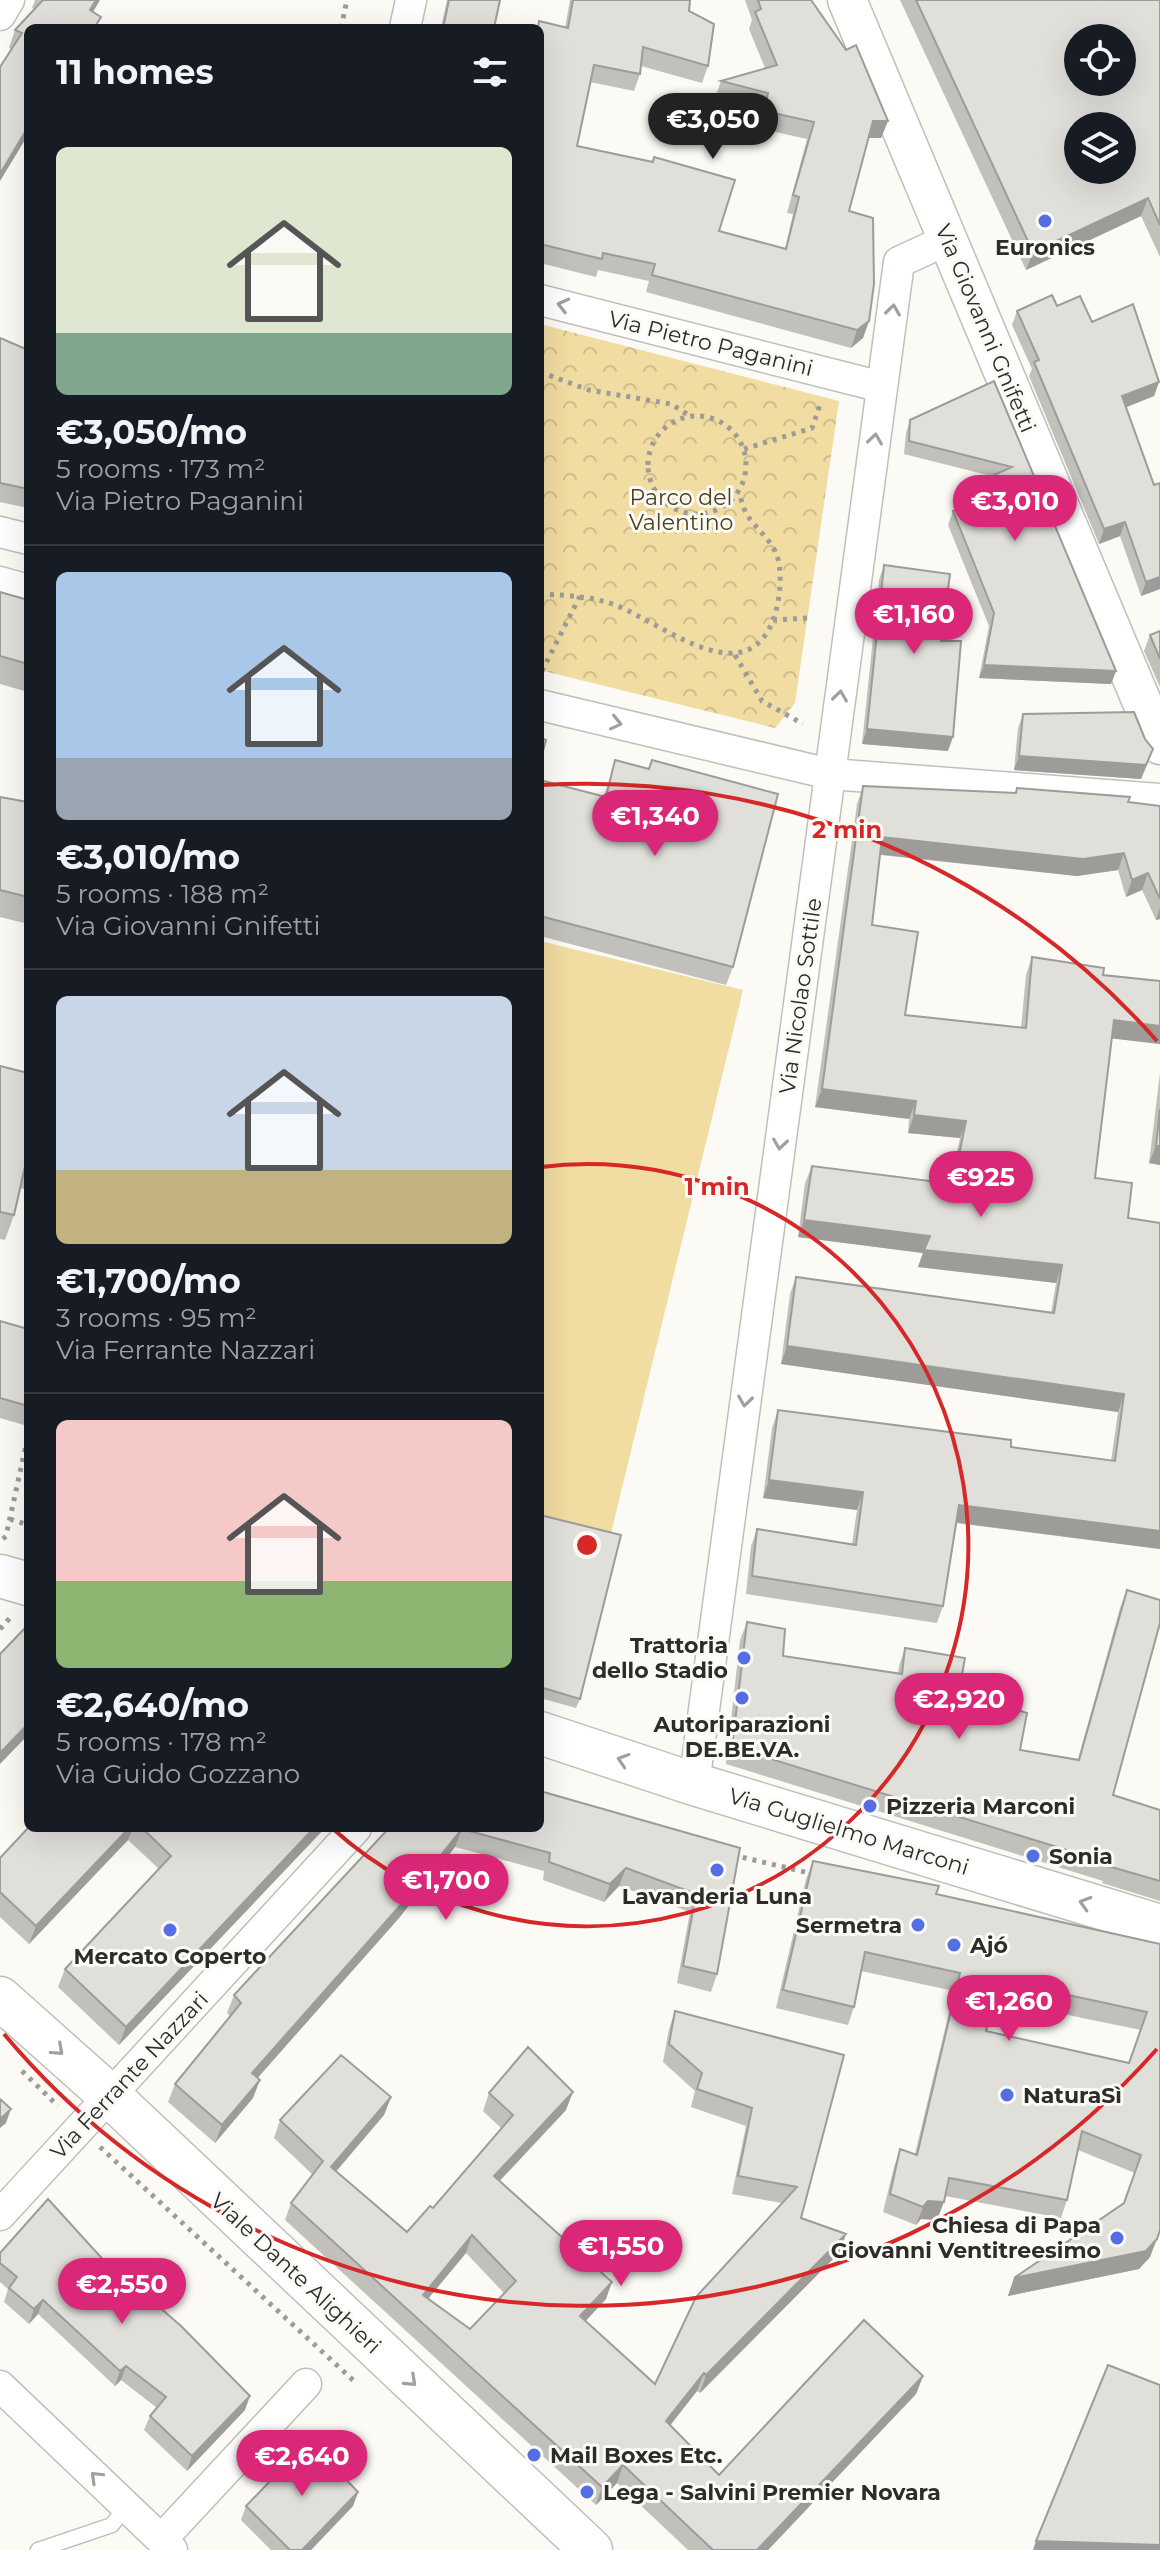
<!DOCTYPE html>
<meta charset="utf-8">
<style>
:root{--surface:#171b24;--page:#20242c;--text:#f1f3f6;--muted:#9ea1a6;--line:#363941;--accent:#db2777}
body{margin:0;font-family:Montserrat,sans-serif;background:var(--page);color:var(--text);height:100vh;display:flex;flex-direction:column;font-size:30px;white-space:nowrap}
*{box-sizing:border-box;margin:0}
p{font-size:26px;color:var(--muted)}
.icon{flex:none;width:44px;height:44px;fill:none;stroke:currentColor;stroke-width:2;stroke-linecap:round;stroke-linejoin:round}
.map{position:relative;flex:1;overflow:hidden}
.drawer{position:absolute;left:24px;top:24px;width:520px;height:1808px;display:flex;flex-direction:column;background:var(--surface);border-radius:12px;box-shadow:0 8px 32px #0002}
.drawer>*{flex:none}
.controls{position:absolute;left:1064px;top:24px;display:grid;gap:16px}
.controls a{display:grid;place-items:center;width:72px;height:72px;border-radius:50%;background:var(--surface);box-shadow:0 8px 32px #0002;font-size:40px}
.price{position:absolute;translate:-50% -68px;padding:0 18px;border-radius:28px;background:var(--accent);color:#fff;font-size:26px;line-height:52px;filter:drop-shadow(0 2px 4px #0008)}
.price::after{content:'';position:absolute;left:50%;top:48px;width:24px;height:18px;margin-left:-12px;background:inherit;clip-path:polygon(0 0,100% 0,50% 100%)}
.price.current{background:#222;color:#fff}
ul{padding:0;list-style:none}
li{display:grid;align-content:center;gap:16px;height:424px;padding:0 32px}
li+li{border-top:2px solid var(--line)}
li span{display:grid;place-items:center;height:248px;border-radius:12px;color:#555}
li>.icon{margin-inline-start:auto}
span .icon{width:144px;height:144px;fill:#fffc;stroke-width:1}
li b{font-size:34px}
h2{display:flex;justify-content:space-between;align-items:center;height:96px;padding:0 32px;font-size:34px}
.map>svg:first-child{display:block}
</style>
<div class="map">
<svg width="1160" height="2550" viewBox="0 0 1160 2550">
<defs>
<pattern id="park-crowns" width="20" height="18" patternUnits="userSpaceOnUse" patternTransform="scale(2)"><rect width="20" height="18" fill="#f1dca1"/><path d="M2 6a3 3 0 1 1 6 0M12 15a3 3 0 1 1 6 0" fill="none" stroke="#cfbd8b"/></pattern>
</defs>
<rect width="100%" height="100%" fill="#fbfaf5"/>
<path fill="#f1dca1" d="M540,941L743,990L611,1533L540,1516Z"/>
<path fill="url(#park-crowns)" d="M540,324L839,401L795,703L775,728L540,670Z"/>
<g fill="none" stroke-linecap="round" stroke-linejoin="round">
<g stroke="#c0bfba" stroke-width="17">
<path id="service" d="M38,2550L112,2525L126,2506"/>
</g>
<g stroke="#c0bfba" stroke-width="33">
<path id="minor" d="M0,15L9,0
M405,28L411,0
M540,300L882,387
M0,532L28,539
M0,582L28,590
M540,705L830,774L1160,799
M694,1784L899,262L949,239
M0,2215L356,1828
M0,2386L172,2550
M161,2540L306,2384"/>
</g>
<g stroke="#c0bfba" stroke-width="41">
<path id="tertiary" d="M847,0L1160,745"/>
</g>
<g stroke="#c0bfba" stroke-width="45">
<path id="secondary" d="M0,1576L28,1584
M540,1733L694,1784L1160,1926
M0,1998L110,2096L591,2550"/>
</g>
<path stroke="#9d9c99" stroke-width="5" stroke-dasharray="4 6" stroke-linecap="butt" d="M341,28L347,0
M540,372L589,390L671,404L690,416
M648 465a49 49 0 1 1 98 0a49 49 0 1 1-98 0Z
M744,449L812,428L821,402
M540,594C562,595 585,596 606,602C652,614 739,695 771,625C779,607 783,579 778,559C773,541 757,530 747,515C743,508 741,499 739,492
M773,620L808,618
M735,655L762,701L803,724
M542,671L580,596
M10,1519L28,1525
M3,1539L6,1536L28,1436
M0,1629L10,1618
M733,1855L813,1874
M22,2071L58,2106
M100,2147L354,2381"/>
<use href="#service" stroke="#fff" stroke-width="14"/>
<use href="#minor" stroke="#fff" stroke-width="30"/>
<use href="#tertiary" stroke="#fff" stroke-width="38"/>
<use href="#secondary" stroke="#fff" stroke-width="42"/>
</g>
<path fill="#c1c0bb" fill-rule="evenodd" d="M35,0H100L93,12L28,28L18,150L0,181V67L12,49L9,48L15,30L34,9L32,8Z
M447,0H500L494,28H441Z
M570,0H690L689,11L708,66L702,83L641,66L640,74L634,91L590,82L577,146L719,231L785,249L793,214L787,213L807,139L758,128L761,110L715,98L721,81L765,68L749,29L752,20L745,0H811L888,121L881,138H868L849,211L869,321L863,338L851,348L646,292L649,281L598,270L596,277L540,263V28H536L539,21L565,28Z
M900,0H1160V257L1141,216L1026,270Z
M1057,306L1092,322L1159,382L1154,396L1126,407L1154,485L1160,483V589L1141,596L1120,536L1099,544L1029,376L1032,369L1012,325L1017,311Z
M0,338L28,350V508L0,502Z
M994,381L1116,671L1111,684L979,678L989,626L948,525L953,511L968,507L965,499L969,486L991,476L904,454L906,433L910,420Z
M884,565L941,641L948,751L862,744L879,580Z
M0,592L28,600V692L0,684Z
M1160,631V687L1144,651L1150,635Z
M1023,714L1148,763L1141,779L1014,770L1018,728Z
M615,760L649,769L652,760L733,967L726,985L540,936V780L604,797Z
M863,786L1015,793L1017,788L1160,806V919L1156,920L1142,890L1126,897L1118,870L1077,876L880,855L872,925L905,1015L1021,1028L1026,975L1032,957L1103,975L1160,981V1044L1112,1038L1095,1178L1128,1218L1160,1223V1549L956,1523L943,1606L937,1623L746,1594L751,1546L757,1529L852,1544L857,1510L763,1498L772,1428L778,1410L1011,1447L1111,1461L1118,1412L781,1364L790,1294L796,1277L1051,1313L1056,1283L918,1267L923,1253L798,1237L805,1183L812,1166L950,1184L960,1138L908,1133L909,1119L815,1107L857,804Z
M0,797L28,802V924L0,917Z
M0,1066L26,1100H28V1190L20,1188L14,1215L5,1240L0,1239Z
M1160,1073V1165L1149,1163Z
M0,1321L28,1329V1413L24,1425L0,1418Z
M540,1515L580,1699L576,1708L540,1698Z
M1127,1590L1113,1795L1160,1810V1901L1102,1883L1103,1881L726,1764L740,1640L747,1622L783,1656L898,1673L899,1666L905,1648L959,1691L1020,1750L1078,1759L1120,1608Z
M28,1828H325L119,2045L58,1987L65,1969L159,1869L128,1840L29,1944L0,1917V1858Z
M389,1828H540L740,1848L717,1974L711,1992L677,1983L690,1912L619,1886L604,1902L543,1880L544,1871L455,1847L399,1918L257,2078L253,2098L215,2143L168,2102L175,2084L230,2016L227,2013L234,1995Z
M813,1861L936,1894L1160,1944L1150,2257L1139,2269L1008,2296L1014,2278L1124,2203L1135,2173L1078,2150L1067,2200L1061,2218L945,2196L937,2220L921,2219L916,2225L883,2212L894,2167L900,2149L915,2154L954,1991L861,1971L854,2007L848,2025L776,2008L806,1879ZM994,1998L1082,2018L1141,2030L1129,2063L986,2031Z
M675,2011L844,2055L801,2218L840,2252L700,2393L697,2391L670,2426L719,2475L923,2376L916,2394L768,2550H688L617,2483L596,2505L285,2220L291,2203L313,2175L274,2138L280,2120L391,2097L384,2115L336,2172L407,2232L433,2208L501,2128L483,2111L489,2093L566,2110L500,2181L606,2299L586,2321L655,2384L782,2203L732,2194L746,2126L691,2107L695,2091L663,2062L669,2029ZM466,2253L504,2293L470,2329L428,2299Z
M0,2253L116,2274L245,2410L187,2471L144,2430L150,2416L157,2408L121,2380L115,2386L38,2314L29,2324L4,2302L8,2289L0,2282Z
M358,2492L353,2506L311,2550H271L241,2520L246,2506Z"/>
<path fill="#9d9c99" d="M96,0H100L83,27L90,10Z
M873,121H888L881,138H866Z
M28,127V135L0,181V174Z
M1148,198L1141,216L1026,270L1033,252Z
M869,321L863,338L851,348L857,330Z
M1159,382L1154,396L1117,411L1122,396Z
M1125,522L1120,536L1099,544L1104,529Z
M1160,577V589L1141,596L1146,582Z
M984,665L1116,671L1111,684L979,678Z
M867,729L953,737L948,751L862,744Z
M1153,749L1141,779L1014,770L1019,756Z
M882,837L1124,853L1118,870L1077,876L876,854Z
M1148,873L1142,890L1126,897L1132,880Z
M1160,908V919L1156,920Z
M1114,1020L1160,1026V1044L1108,1038Z
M822,1089L916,1101L909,1119L815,1107Z
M914,1115L966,1121L960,1138L908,1133Z
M1156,1146H1160V1165L1149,1163Z
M804,1220L930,1236L923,1253L798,1237Z
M924,1250L1062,1265L1056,1283L918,1267Z
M787,1346L1124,1394L1118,1412L781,1364Z
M769,1480L863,1492L857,1510L763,1498Z
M959,1505L1160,1531V1549L952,1522Z
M28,1724V1735L0,1764V1753Z
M129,1828H133L128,1840L29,1944L36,1926Z
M314,1828H325L119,2045L126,2027Z
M462,1829L455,1847L399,1918L246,2091L252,2073Z
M626,1868L619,1886L604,1902L610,1884Z
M260,2080L253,2098L215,2143L222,2125Z
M573,2092L566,2110L487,2194L494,2176Z
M391,2097L384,2115L324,2185L331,2167Z
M11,2109L6,2123L0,2128V2119Z
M928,2201L944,2202L937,2220L921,2219L916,2225L923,2207Z
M846,2234L840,2252L700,2393L706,2375Z
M472,2235L466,2253L416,2313L423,2295Z
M1157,2239L1150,2257L1139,2269L1008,2296L1014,2278Z
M612,2282L606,2299L573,2334L580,2316Z
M43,2300L38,2314L29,2324L34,2309Z
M126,2366L121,2380L115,2386L120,2371Z
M704,2373L697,2391L659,2439L666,2421Z
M923,2376L916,2394L768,2550H757Z
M250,2396L245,2410L187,2471L192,2456Z
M623,2465L617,2483L596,2505L602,2487Z
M358,2492L353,2506L311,2550H302Z
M1036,2541L1160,2545V2550H1033Z"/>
<path fill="#e0dfda" stroke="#9d9c99" stroke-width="2" fill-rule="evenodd" d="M43,0H96L90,10L101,17L94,28H28V127L0,174V67L22,33L15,30Z
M449,0H500L494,28H443Z
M573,0H690L689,11L714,24L708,66L643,47L640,74L594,65L577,146L653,162L654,157L735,180L719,231L786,249L799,197L793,195L814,122L764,111L768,93L721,81L777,65L755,12L761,9L758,0H811L846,50L856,45L888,121H873L849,211L873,218L874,284L869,321L857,330L652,275L655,264L603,253L602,259L540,244V28H538L539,21L568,28Z
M916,0H1160V225L1148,198L1033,252ZM1078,38H1122V82H1078ZM1078,126H1122V170H1078Z
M1052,295L1057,306L1080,296L1092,322L1133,304L1159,382L1122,396L1154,485L1160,483V577L1146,582L1125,522L1104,529L1034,362L1039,360L1017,311Z
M0,338L28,350V489L0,483Z
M994,381L1116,671L984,665L994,613L953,511L977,504L969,486L1012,467L909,441L910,420Z
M884,565L950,574L941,641H961L953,737L867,729Z
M0,592L28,600V664L0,656Z
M1160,631V659L1150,635Z
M1134,712L1145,739L1153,749L1146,765L1019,756L1023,714Z
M540,738L546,740L540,763Z
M615,760L649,769L652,760L778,794L733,967L540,916V780L606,797Z
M863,786L1016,793L1017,788L1130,797L1128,802L1160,806V899L1148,873L1132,880L1124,853L1083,859L882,837L872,925L918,932L905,1015L1026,1028L1032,957L1104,968L1103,975L1160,981V1026L1114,1020L1095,1178L1132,1183L1128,1218L1160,1223V1531L959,1505L943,1606L752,1576L757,1529L856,1545L863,1492L769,1480L778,1410L1011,1440V1447L1115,1461L1124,1394L787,1346L796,1277L1054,1313L1062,1265L924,1250L930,1236L804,1220L812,1166L953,1184L966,1121L914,1115L916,1101L822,1089Z
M0,797L28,802V897L0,890Z
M0,1066L28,1073V1092L26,1100H28V1163L26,1162L14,1215L0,1212Z
M1160,1109V1146H1156Z
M0,1321L28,1329V1406L0,1398Z
M540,1515L621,1535L580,1699L540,1687Z
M1127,1590L1160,1600V1623L1113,1795L1160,1810V1881L1108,1866L1109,1863L732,1747L747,1622L785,1629L783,1656L902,1674L905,1648L965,1658L959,1691L1027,1713L1020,1750L1079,1760Z
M28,1625V1724L0,1753V1654Z
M540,1791L740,1848L717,1974L683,1966L696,1894L626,1868L610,1884L549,1862L550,1853L462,1829L405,1900L252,2073L260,2080L222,2125L175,2084L241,2003L234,1995L389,1828H540Z
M28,1828H129L36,1926L0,1892V1858Z
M142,1828H314L126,2027L65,1969L171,1856Z
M813,1861L939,1886L936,1894L1160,1944V2230L1157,2239L1146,2251L1014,2278L1124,2203L1141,2155L1082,2131L1067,2200L949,2178L944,2202L928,2201L923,2207L890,2194L900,2149L917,2155L960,1973L865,1952L854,2007L783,1990ZM999,1980L1147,2012L1129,2063L986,2031Z
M675,2011L844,2055L801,2218L846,2234L706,2375L704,2373L666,2421L719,2475L864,2320L923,2376L757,2550H713L623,2465L602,2487L291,2203L323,2161L280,2120L341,2055L391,2097L331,2167L407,2232L430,2206L433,2208L513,2115L489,2093L528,2047L573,2092L494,2176L612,2282L580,2316L655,2384L696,2297L797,2187L738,2176L752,2108L697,2089L702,2073L669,2044ZM472,2235L516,2281L470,2329L423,2295Z
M0,2099L11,2109L0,2119Z
M48,2199L116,2274L118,2271L181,2326L250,2396L192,2456L150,2416L166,2397L126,2366L120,2371L43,2300L34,2309L9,2288L17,2277L0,2263V2253Z
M1108,2365L1160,2385V2545L1036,2541Z
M309,2441L358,2492L302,2550H290L246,2506Z"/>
<defs><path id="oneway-chevron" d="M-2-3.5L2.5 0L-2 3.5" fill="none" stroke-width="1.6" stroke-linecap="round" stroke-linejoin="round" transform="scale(2)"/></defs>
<g stroke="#a0a0a0">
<use href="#oneway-chevron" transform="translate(563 305) rotate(-166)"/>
<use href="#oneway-chevron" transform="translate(893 310) rotate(-82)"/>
<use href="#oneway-chevron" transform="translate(875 439) rotate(-82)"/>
<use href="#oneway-chevron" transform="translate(840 696) rotate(-82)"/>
<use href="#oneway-chevron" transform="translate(616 723) rotate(13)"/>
<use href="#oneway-chevron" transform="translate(780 1144) rotate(98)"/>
<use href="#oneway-chevron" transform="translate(745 1401) rotate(98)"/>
<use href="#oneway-chevron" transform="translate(623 1760) rotate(-162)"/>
<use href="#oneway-chevron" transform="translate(1085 1903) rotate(-163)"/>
<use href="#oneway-chevron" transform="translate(58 2050) rotate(42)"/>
<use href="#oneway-chevron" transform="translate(411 2381) rotate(43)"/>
<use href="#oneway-chevron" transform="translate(96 2477) rotate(-136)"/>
</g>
<g fill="none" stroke="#d62828" stroke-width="4">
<path d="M541 1167A381 381 0 1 1 332 1828"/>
<path d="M1157 2049A761 761 0 0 1 4 2034M541 785A761 761 0 0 1 1157 1041"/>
</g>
<g fill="#556ee4" stroke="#fbfaf5" stroke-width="3">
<circle cx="1045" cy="221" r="8"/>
<circle cx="744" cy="1658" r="8"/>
<circle cx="742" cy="1698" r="8"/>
<circle cx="870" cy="1806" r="8"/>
<circle cx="1033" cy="1856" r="8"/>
<circle cx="717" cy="1870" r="8"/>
<circle cx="918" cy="1925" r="8"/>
<circle cx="170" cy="1930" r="8"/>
<circle cx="954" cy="1945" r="8"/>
<circle cx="1007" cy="2095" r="8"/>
<circle cx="1117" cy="2238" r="8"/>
<circle cx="534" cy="2455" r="8"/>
<circle cx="587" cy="2492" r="8"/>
</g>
<g text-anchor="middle" stroke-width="6" stroke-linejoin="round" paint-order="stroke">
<g font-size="22" font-weight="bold" fill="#2d2c2b" stroke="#fbfaf5" text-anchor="start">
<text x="1045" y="255" text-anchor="middle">Euronics</text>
<text x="728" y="1653" text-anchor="end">Trattoria<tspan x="728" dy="25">dello Stadio</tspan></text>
<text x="742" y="1732" text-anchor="middle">Autoriparazioni<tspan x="742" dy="25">DE.BE.VA.</tspan></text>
<text x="886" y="1814">Pizzeria Marconi</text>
<text x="1049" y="1864">Sonia</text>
<text x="717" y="1904" text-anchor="middle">Lavanderia Luna</text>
<text x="902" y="1933" text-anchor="end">Sermetra</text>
<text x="970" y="1953">Ajó</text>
<text x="170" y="1964" text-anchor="middle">Mercato Coperto</text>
<text x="1023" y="2103">NaturaSì</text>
<text x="1101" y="2233" text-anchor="end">Chiesa di Papa<tspan x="1101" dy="25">Giovanni Ventitreesimo</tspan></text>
<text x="550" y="2463">Mail Boxes Etc.</text>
<text x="603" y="2500">Lega - Salvini Premier Novara</text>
</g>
<g font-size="22" fill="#2d2c2b" stroke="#fbfaf5">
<text transform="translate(986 328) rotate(67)" y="8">Via Giovanni Gnifetti</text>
<text transform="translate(711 343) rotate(14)" y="8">Via Pietro Paganini</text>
<text transform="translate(800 996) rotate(-82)" y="8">Via Nicolao Sottile</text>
<text transform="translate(849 1831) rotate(17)" y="8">Via Guglielmo Marconi</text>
<text transform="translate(129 2075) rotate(-47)" y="8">Via Ferrante Nazzari</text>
<text transform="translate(296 2273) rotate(43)" y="8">Viale Dante Alighieri</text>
</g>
<g font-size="22" fill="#4c401d" stroke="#fbfaf5">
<text x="681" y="505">Parco del<tspan x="681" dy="25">Valentino</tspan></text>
</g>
</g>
<circle cx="587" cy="1545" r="12" fill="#d62828" stroke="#fbfaf5" stroke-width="4"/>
<g font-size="24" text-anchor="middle" font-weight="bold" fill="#d62828" stroke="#fbfaf5" stroke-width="6" stroke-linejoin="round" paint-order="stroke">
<text x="847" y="838">2 min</text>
<text x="717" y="1195">1 min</text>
</g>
</svg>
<div class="controls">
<a><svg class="icon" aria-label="locate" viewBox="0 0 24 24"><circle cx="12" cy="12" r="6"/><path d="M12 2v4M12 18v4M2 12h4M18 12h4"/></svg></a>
<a><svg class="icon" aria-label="layers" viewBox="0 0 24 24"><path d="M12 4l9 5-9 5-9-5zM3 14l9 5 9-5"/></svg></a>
</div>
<b class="price current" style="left:713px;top:161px">€3,050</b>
<b class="price" style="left:1015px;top:543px">€3,010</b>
<b class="price" style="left:914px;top:656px">€1,160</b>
<b class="price" style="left:655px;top:858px">€1,340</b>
<b class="price" style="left:981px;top:1219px">€925</b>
<b class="price" style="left:959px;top:1741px">€2,920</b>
<b class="price" style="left:446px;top:1922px">€1,700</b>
<b class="price" style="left:1009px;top:2043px">€1,260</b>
<b class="price" style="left:621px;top:2288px">€1,550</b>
<b class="price" style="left:122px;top:2326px">€2,550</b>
<b class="price" style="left:302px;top:2498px">€2,640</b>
<section class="drawer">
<h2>11 homes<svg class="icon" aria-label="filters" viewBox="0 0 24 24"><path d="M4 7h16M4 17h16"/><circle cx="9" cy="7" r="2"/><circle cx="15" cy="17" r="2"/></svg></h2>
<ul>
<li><span style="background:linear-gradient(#dfe7d0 75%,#7fa58c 0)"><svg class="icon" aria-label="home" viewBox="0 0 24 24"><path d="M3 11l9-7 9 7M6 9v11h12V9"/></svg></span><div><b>€3,050/mo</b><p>5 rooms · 173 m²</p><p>Via Pietro Paganini</p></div></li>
<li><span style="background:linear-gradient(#a9c7e8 75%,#9aa5b1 0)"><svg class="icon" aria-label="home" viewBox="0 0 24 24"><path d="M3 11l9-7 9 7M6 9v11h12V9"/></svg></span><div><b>€3,010/mo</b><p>5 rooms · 188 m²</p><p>Via Giovanni Gnifetti</p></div></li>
<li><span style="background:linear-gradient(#c9d6e8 70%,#c2b280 0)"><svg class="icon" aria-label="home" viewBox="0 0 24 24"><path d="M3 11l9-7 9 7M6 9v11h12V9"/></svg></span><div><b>€1,700/mo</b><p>3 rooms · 95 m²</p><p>Via Ferrante Nazzari</p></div></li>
<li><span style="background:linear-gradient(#f6c9c9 65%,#8fb573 0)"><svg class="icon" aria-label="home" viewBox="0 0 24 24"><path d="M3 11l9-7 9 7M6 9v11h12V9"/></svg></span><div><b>€2,640/mo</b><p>5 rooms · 178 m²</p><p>Via Guido Gozzano</p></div></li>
</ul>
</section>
</div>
